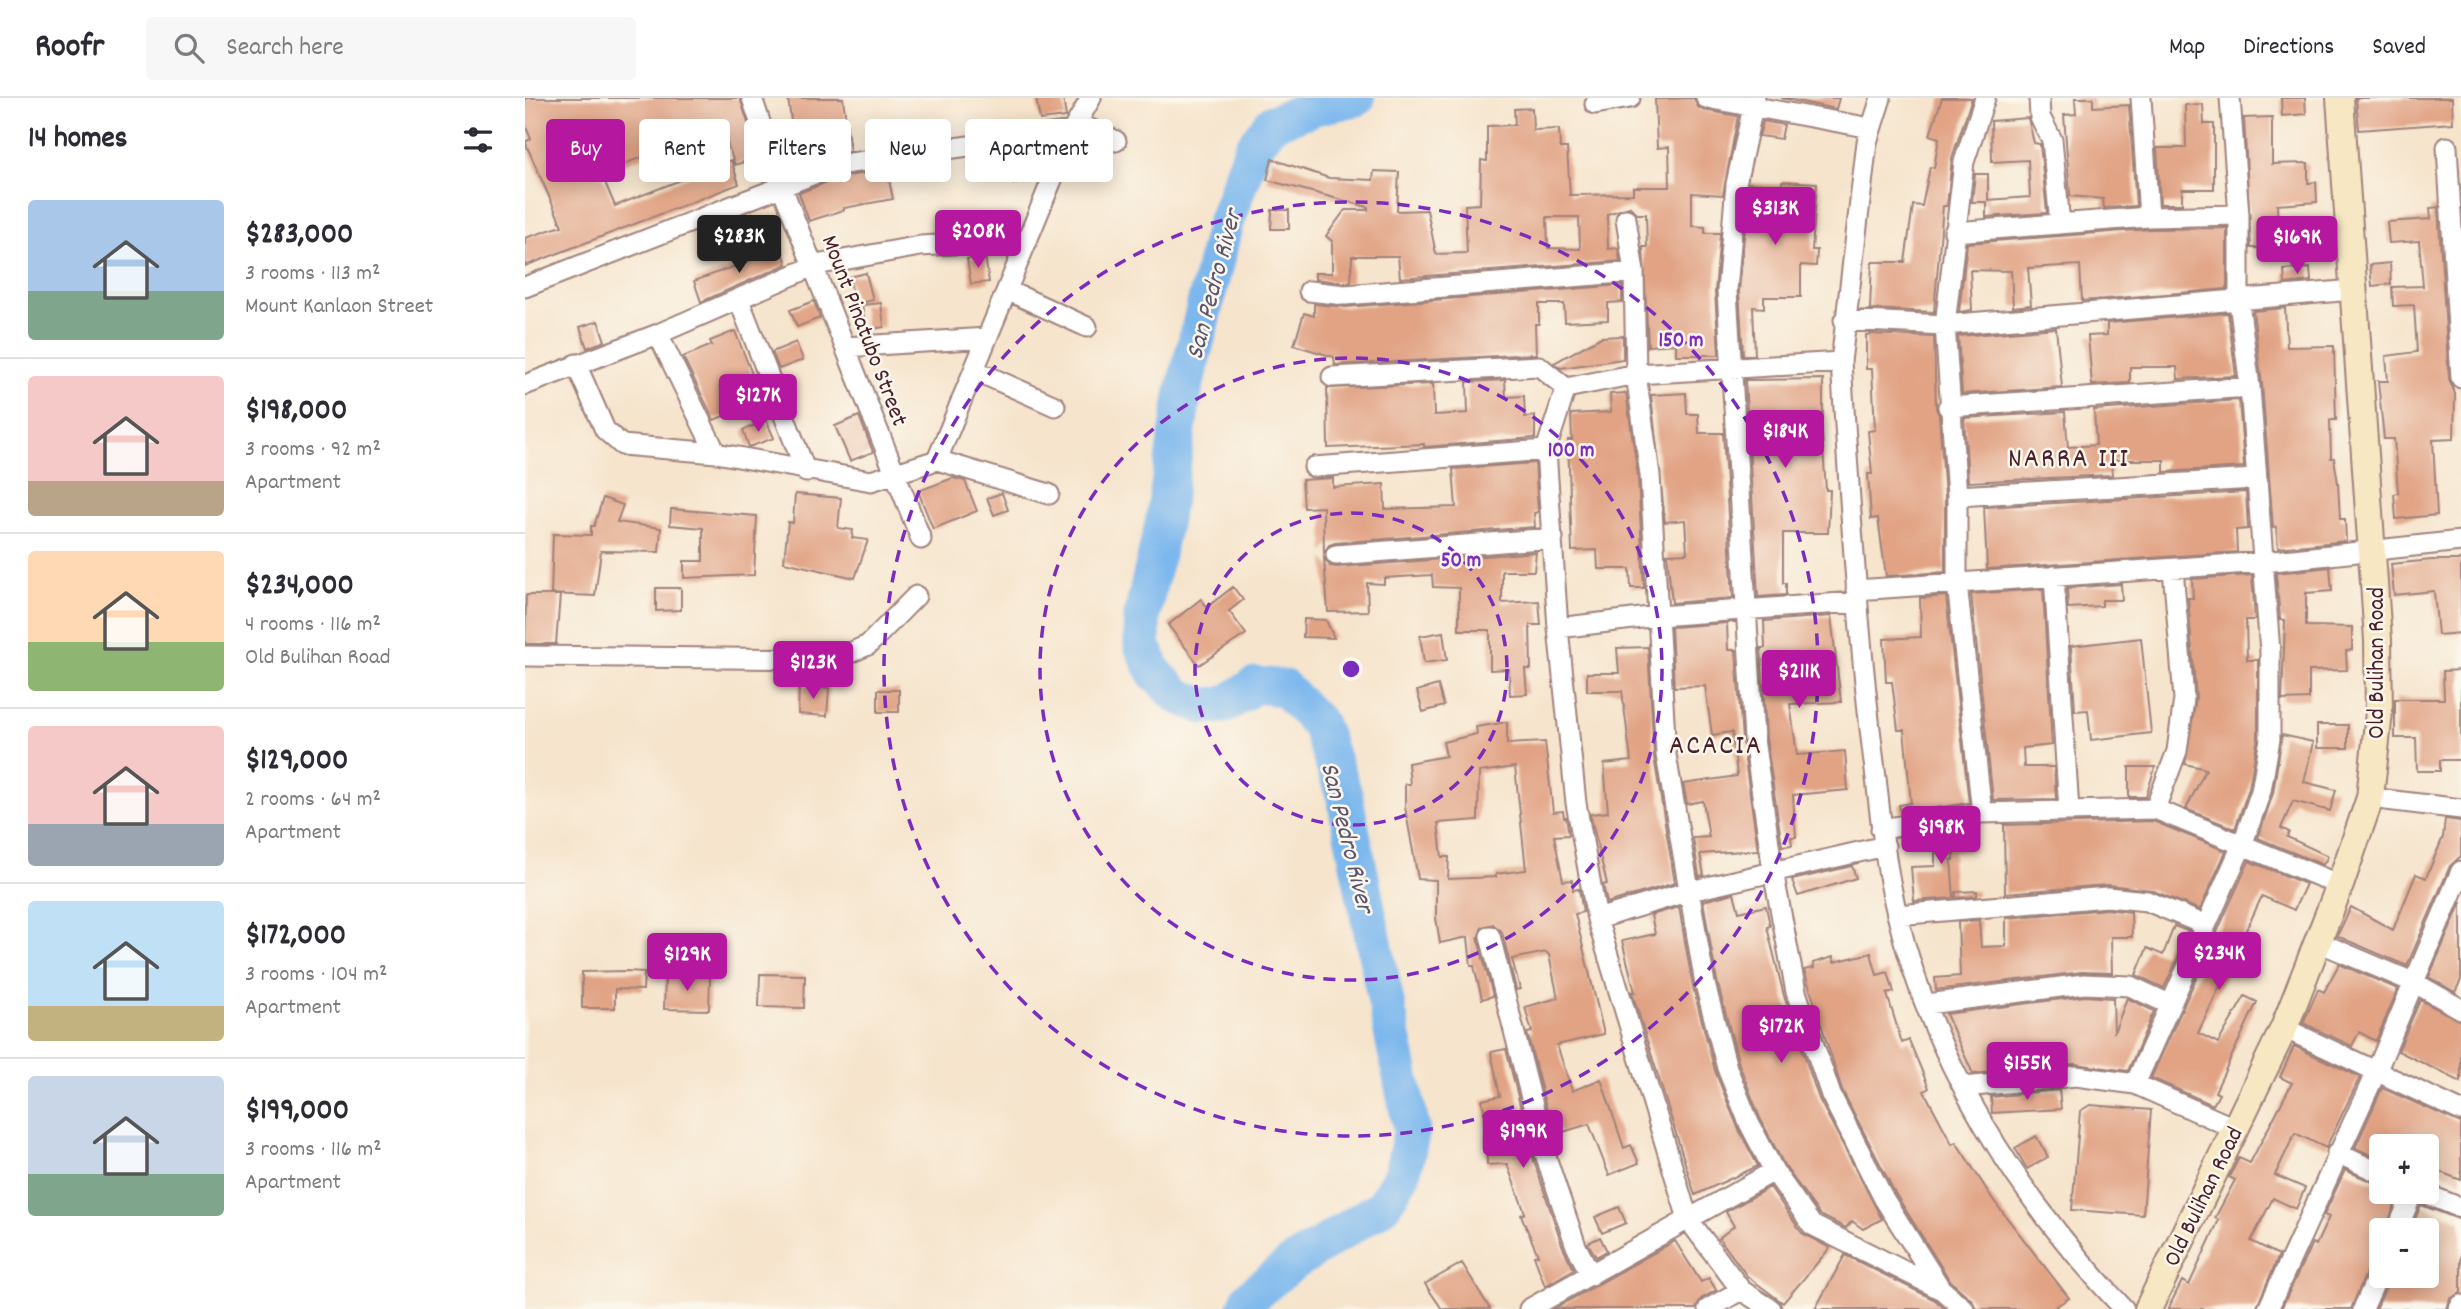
<!DOCTYPE html>
<meta charset="utf-8">
<style>
:root{--surface:#fff;--page:#f7f7f7;--text:#2b2b33;--muted:#7c7c81;--line:#e1e1e2;--accent:#b5179e}
body{margin:0;font-family:Dekko,sans-serif;background:var(--page);color:var(--text);height:100vh;display:flex;flex-direction:column;font-size:26px;white-space:nowrap}
*{box-sizing:border-box;margin:0}
p{font-size:23px;color:var(--muted)}
.icon{flex:none;width:38px;height:38px;fill:none;stroke:currentColor;stroke-width:2;stroke-linecap:round;stroke-linejoin:round}
.map{position:relative;flex:1;overflow:hidden}
.drawer{display:flex;flex-direction:column;background:var(--surface);width:525px}
.drawer>*{flex:none}
.banner{position:absolute;left:21px;top:21px;width:665px;height:63px;display:flex;gap:14px}
.tools{position:absolute;left:1844px;top:1036px;display:grid;gap:14px}
.tools a{display:grid;place-items:center;width:70px;height:70px;border-radius:7px;background:var(--surface);box-shadow:0 4px 18px #0003;font-size:35px}
.price{position:absolute;translate:-50% -60px;padding:0 16px;border-radius:7px;background:var(--accent);color:#fff;font-size:23px;line-height:46px;filter:drop-shadow(0 2px 4px #0008)}
.price::after{content:'';position:absolute;left:50%;top:42px;width:21px;height:16px;margin-left:-10px;background:inherit;clip-path:polygon(0 0,100% 0,50% 100%)}
.price.current{background:#222;color:#fff}
ul{padding:0;list-style:none}
li{display:flex;align-items:center;gap:21px;height:175px;padding:0 28px}
li+li{border-top:2px solid var(--line)}
li span{display:grid;place-items:center;flex:none;width:196px;height:140px;border-radius:7px;color:#555}
li>.icon{margin-inline-start:auto}
span .icon{width:84px;height:84px;fill:#fffc;stroke-width:1}
li b{font-size:30px}
h2{display:flex;justify-content:space-between;align-items:center;height:84px;padding:0 28px;font-size:30px}
.pill{padding:0 24px;border-radius:7px;background:var(--surface);box-shadow:0 4px 18px #0003;font-size:24px;line-height:63px}
.pill.current{background:var(--accent);color:#fff}
header{display:flex;align-items:center;gap:42px;box-sizing:border-box;height:98px;padding:0 35px;background:var(--surface);border-bottom:2px solid var(--line)}
header strong{font-size:33px}
nav{display:flex;gap:38px;margin-inline-start:auto;font-size:24px}
.search{width:490px;height:63px;background:var(--page);display:flex;align-items:center;gap:18px;box-sizing:border-box;padding:0 24px;border-radius:7px;color:var(--muted);font-size:26px}
main{display:flex;flex:1;min-height:0}
.map>svg:first-child{display:block}
</style>
<header>
<strong>Roofr</strong>
<div class="search"><svg class="icon" aria-label="search" viewBox="0 0 24 24"><circle cx="10" cy="10" r="6"/><path d="M15 15l6 6"/></svg>Search here</div>
<nav><a>Map</a><a>Directions</a><a>Saved</a></nav>
</header>
<main>
<section class="drawer">
<h2>14 homes<svg class="icon" aria-label="filters" viewBox="0 0 24 24"><path d="M4 7h16M4 17h16"/><circle cx="9" cy="7" r="2"/><circle cx="15" cy="17" r="2"/></svg></h2>
<ul>
<li><span style="background:linear-gradient(#a9c7e8 65%,#7fa58c 0)"><svg class="icon" aria-label="home" viewBox="0 0 24 24"><path d="M3 11l9-7 9 7M6 9v11h12V9"/></svg></span><div><b>$283,000</b><p>3 rooms · 113 m²</p><p>Mount Kanlaon Street</p></div></li>
<li><span style="background:linear-gradient(#f6c9c9 75%,#b9a48a 0)"><svg class="icon" aria-label="home" viewBox="0 0 24 24"><path d="M3 11l9-7 9 7M6 9v11h12V9"/></svg></span><div><b>$198,000</b><p>3 rooms · 92 m²</p><p>Apartment</p></div></li>
<li><span style="background:linear-gradient(#ffd9b3 65%,#8fb573 0)"><svg class="icon" aria-label="home" viewBox="0 0 24 24"><path d="M3 11l9-7 9 7M6 9v11h12V9"/></svg></span><div><b>$234,000</b><p>4 rooms · 116 m²</p><p>Old Bulihan Road</p></div></li>
<li><span style="background:linear-gradient(#f6c9c9 70%,#9aa5b1 0)"><svg class="icon" aria-label="home" viewBox="0 0 24 24"><path d="M3 11l9-7 9 7M6 9v11h12V9"/></svg></span><div><b>$129,000</b><p>2 rooms · 64 m²</p><p>Apartment</p></div></li>
<li><span style="background:linear-gradient(#bfe0f5 75%,#c2b280 0)"><svg class="icon" aria-label="home" viewBox="0 0 24 24"><path d="M3 11l9-7 9 7M6 9v11h12V9"/></svg></span><div><b>$172,000</b><p>3 rooms · 104 m²</p><p>Apartment</p></div></li>
<li><span style="background:linear-gradient(#c9d6e8 70%,#7fa58c 0)"><svg class="icon" aria-label="home" viewBox="0 0 24 24"><path d="M3 11l9-7 9 7M6 9v11h12V9"/></svg></span><div><b>$199,000</b><p>3 rooms · 116 m²</p><p>Apartment</p></div></li>
</ul>
</section>
<div class="map">
<svg width="1936" height="1211" viewBox="0 0 1936 1211">
<rect width="100%" height="100%" fill="#fbf7ec"/>
<filter id="ink" filterUnits="userSpaceOnUse"><feTurbulence type="fractalNoise" baseFrequency=".0143" numOctaves="2"/><feDisplacementMap in="SourceGraphic" scale="14" xChannelSelector="R" yChannelSelector="G"/><feConvolveMatrix kernelMatrix="1 2 1 2 8 2 1 2 1" color-interpolation-filters="sRGB"/></filter>
<filter id="wash" filterUnits="userSpaceOnUse"><feTurbulence type="fractalNoise" baseFrequency=".00686" numOctaves="4" result="noise"/><feDisplacementMap in="SourceGraphic" scale="28" xChannelSelector="R" yChannelSelector="G"/><feGaussianBlur stdDeviation="1.57" result="paint"/><feColorMatrix in="noise" values="0 0 0 0 0 0 0 0 0 0 0 0 0 0 0 0 0 1.4 0 .05"/><feComposite in="paint" operator="in"/></filter>
<g filter="url(#wash)">
<rect width="100%" height="100%" fill="#f6e4cc"/>
<g fill="none" stroke-linecap="round" stroke-linejoin="round">
<path stroke="#7bb7ed" stroke-width="37" d="M720,1211L725,1199L765,1167L858,1108L877,1076L887,1033L819,696L794,626L759,590L730,587L700,607L679,608L653,598L630,575L617,547V517L638,426L659,293L700,125L727,51L747,25L790,9L832,0"/>
</g>
<g id="blocks">
<path fill="#e1a384" fill-rule="evenodd" d="M0,0H215L234,59L210,67L196,28L76,75L90,108L206,62L214,86L0,168V140L37,128L0,44L6,41L0,27Z
M263,0H318L325,53L308,55L269,71L263,30H267Z
M511,0H538L541,19L515,22Z
M1169,0L1173,9L1178,12L1213,18L1198,97L1167,95V128L1180,129V135H1195L1190,194L1194,257H1151V246L1123,248L1118,149H1122L1121,116H1112L1105,109L1082,116L1083,151L1093,150L1095,163L875,180L873,158H827L826,184L820,185L790,181V175H807V143L801,138L820,112H843V109L742,82L747,61L804,80L848,82L849,73L874,74L872,113L902,112L911,156L942,155L940,107L955,106L956,62L962,63V28L990,27L989,11L1007,10L1008,32L1034,31L1035,50H1042L1045,97L1108,96V89H1145L1144,49L1132,50L1130,1ZM1022,119H1054L1055,151L1023,150Z
M1256,0H1314L1311,11Z
M1417,0H1447L1427,60L1422,108H1418L1409,214L1345,211L1347,164H1380L1388,107L1397,108L1405,69L1409,70L1414,40L1405,37Z
M1550,0H1568V9L1604,7L1611,108L1579,110L1578,101L1545,98L1539,17L1551,16Z
M1756,0H1780L1781,16L1757,18Z
M1831,0H1927L1928,25L1834,32Z
M1678,6L1679,26H1689V91H1657V106H1635L1632,50H1661L1660,7Z
M1747,19V66L1783,65V85L1791,84L1792,104L1752,107L1754,150H1726L1719,20Z
M1503,20L1509,45L1515,46L1522,115L1461,119V104H1447L1450,76H1463V102L1505,99L1503,62L1467,64L1466,23Z
M1238,23L1259,27L1256,41L1234,38Z
M504,57L508,83L488,86L484,61Z
M362,72L368,101L319,110V112L284,123L274,95L315,79Z
M1257,83L1292,85L1287,152H1292L1291,168L1276,167V199H1239V210L1228,209L1230,257H1218L1214,193L1224,85L1257,87Z
M1913,109L1924,281L1930,296L1929,341L1908,342L1912,417L1871,421L1869,396L1873,395L1869,341H1859L1853,283H1863L1861,258L1892,254L1889,207L1868,208L1867,189L1898,188L1894,143L1864,145L1862,124L1906,121L1905,110Z
M747,112H764V131H746Z
M1702,130V191L1557,203L1555,167L1503,170L1506,207L1488,209L1486,173L1445,172L1447,212L1434,214L1442,145L1625,131Z
M257,151L262,166L176,204L169,183Z
M460,158L464,184L446,186L442,161Z
M1865,165L1866,186L1847,188L1845,167Z
M1785,170L1786,183L1760,186L1759,172Z
M341,175L348,202L330,206L324,179Z
M1097,187V204L1083,205V222L1040,224L1039,206H1014V226H1010L1011,256L810,267L809,259L769,247L779,215L789,218V206L821,209Z
M289,203L295,220L272,229L265,212Z
M356,205L359,229L341,232L337,207Z
M1760,210L1762,249L1809,248L1811,322H1805L1806,360H1809L1813,385L1815,421H1820L1821,443L1753,450L1751,429L1748,430L1737,287L1728,213Z
M1703,215L1711,278L1653,281L1652,269H1605V285L1567,287L1563,238L1582,237V225Z
M73,223L80,243L62,250L55,229Z
M1531,230L1537,289L1437,296L1433,238Z
M210,233L227,276L195,289L206,315L189,322L158,259L187,247L185,243Z
M1345,236L1409,239L1411,310L1414,317L1420,398V474L1361,478L1353,420L1346,421L1343,376H1347L1343,333L1350,332L1347,271H1341V237Z
M1098,238V261L1036,270L1029,265L1076,239Z
M271,244L278,262L254,271L247,254Z
M1298,281V322H1296L1301,392H1305L1303,435H1258V485H1261V497L1233,499L1220,282Z
M980,282L981,299L999,298L1000,319L1010,318V340L899,349V346L803,350L802,290L908,286L909,317L943,315L942,284Z
M1101,295L1113,378L1119,490H1106L1105,471H1073L1072,452L1047,453L1043,342H1047L1046,316L1086,314L1085,296Z
M1161,295L1162,316H1173L1174,335H1198L1208,500L1147,505L1142,456L1162,455L1160,422L1140,424L1126,297Z
M1714,302L1719,369L1639,374V362H1586L1587,377L1443,384L1439,320L1540,314L1543,349L1571,347L1569,312Z
M334,318L348,354L325,363L310,328Z
M241,322L249,340L224,349L218,332Z
M1010,365L1013,414L1009,415L1010,429L810,445L804,447L799,455L798,409L779,410L777,382L808,380V389L859,386L860,411L931,409L928,371Z
M428,380L440,383L452,413L408,431L393,393Z
M1721,394L1723,431L1711,432L1712,454L1462,471L1459,409Z
M477,395L483,412L469,417L462,400Z
M270,396L316,400L313,430L328,432L327,440L343,442L330,480L259,464L263,424L268,425Z
M78,400L98,407L92,424L136,430L134,454L76,453L70,498L26,496L28,436L66,437V428H69Z
M146,411L232,418L229,477L159,480V463H178V430L145,427Z
M1011,454L1009,473H977V505L1014,503L1016,527H1005L1006,571H1000L1002,596L985,597L984,571L965,572V532H934V490L908,489L907,477L859,480V486L842,485L843,513L803,514L799,460L805,468L812,469Z
M1907,462H1936V535L1913,537L1909,493L1869,497L1866,466Z
M1805,469L1807,493L1781,495V528L1827,529V552L1821,553L1822,572L1784,573V601L1757,602L1760,522H1755L1751,475Z
M1727,477L1730,522H1721L1722,562H1733V640L1724,690L1710,731L1661,711L1681,671L1660,666L1671,600L1663,500H1668L1667,481Z
M1596,486L1597,502H1577V508L1543,510L1542,490Z
M708,489L718,502L704,513L721,536L674,567L643,527L676,501L682,509Z
M131,490H156V512L131,513Z
M1518,491L1527,647L1498,650L1499,669H1529L1531,701L1468,702L1446,496Z
M1,497H35L31,546H0Z
M1421,498L1444,705L1376,715L1374,707L1386,705L1379,632H1373L1367,584H1361L1359,541L1396,539L1395,500Z
M1306,518L1316,604L1265,606L1272,657L1320,653L1323,692L1268,697L1271,739H1266L1267,747L1257,748L1241,640L1236,550H1240L1239,523Z
M779,521L801,522L809,540L778,539Z
M1202,525L1203,552H1211L1217,642L1233,752L1175,756L1179,777L1174,778L1168,740L1184,739L1178,703L1162,706L1158,686L1212,678L1207,634L1187,637L1180,588L1149,589L1146,529Z
M918,534L922,562L899,565L895,538Z
M1616,540L1626,635L1566,642L1563,612L1550,613L1546,548Z
M1123,549L1129,659L1150,785L1082,805L1078,787L1082,786L1065,716L1083,714L1079,666L1106,663L1097,593H1062V575H1094L1092,550Z
M1936,572V662H1915V673H1892L1891,640H1870V601H1919L1918,573Z
M913,587L919,608L898,614L892,593Z
M274,588L304,590L302,618L273,616Z
M353,592H374V614H353Z
M982,624V646L1020,644L1028,714L1038,713L1039,720L1041,719L1044,737L1029,738L1038,783L1047,782L1048,792L1054,791L1058,814L1050,816L1079,936L1032,947L1047,993L1076,981L1099,1050L1106,1047L1114,1065L1084,1077L1064,1026L1035,1035L1031,1023L1025,1025L1002,935L1007,934L1000,909L1033,900L1024,857L1021,854L987,861L995,891L991,892L977,834L968,826L957,829L953,841L968,898L957,901L949,868H946L943,839L915,845L911,820V782L893,781L880,709V686H885L883,665L921,658L918,644L952,636L951,629ZM990,669L1001,772L971,776V779L923,781L924,759H917L913,725L953,722L954,674Z
M1792,627H1823V650H1792Z
M1757,637L1788,644L1779,684L1811,692L1805,713L1768,703L1756,730L1764,734L1762,739L1803,758L1798,767L1733,740L1748,695Z
M1604,669H1630L1621,699H1604Z
M1920,721L1936,723V758L1925,768L1882,868L1812,838L1826,809L1868,832L1891,776L1901,780L1918,739Z
M1628,723L1701,753L1675,812L1626,792L1583,787L1480,795L1479,727Z
M1447,729L1449,752L1429,753V762H1426L1429,800L1389,803L1386,769L1410,768V735Z
M1724,763L1781,786L1769,812L1737,798L1673,935L1693,945L1720,898L1732,904L1690,994L1694,996L1688,1007L1626,980Z
M1327,768L1331,780L1273,798L1267,782Z
M1452,793V798L1431,800V794Z
M1209,795L1214,814L1241,808L1245,828L1242,829L1259,898L1294,1001L1357,1121L1338,1131L1327,1123L1321,1130L1295,1117L1259,1067L1235,1020L1214,966L1192,883L1178,803Z
M1936,804V882L1930,894L1904,879Z
M1154,809L1168,889L1190,973L1213,1030L1233,1068L1170,1097L1107,894H1110L1097,843L1130,836L1126,817Z
M1582,811L1606,814L1607,839H1586L1587,875L1557,874L1411,892L1410,880L1435,878L1433,824L1454,822L1456,849L1481,848V820Z
M1649,828L1665,834L1639,890L1611,877L1622,850L1638,857Z
M1346,855L1352,877L1363,874L1369,894L1362,896L1377,945L1384,942L1404,990L1399,993L1427,1046L1431,1044L1469,1103L1544,1200L1527,1211H1451L1447,1202L1425,1183L1370,1095L1317,992L1279,872L1289,870L1288,865L1308,859L1309,864Z
M1814,866L1873,891L1851,943L1834,934L1827,948L1778,925L1793,891L1799,894Z
M101,873L119,874L118,892L90,891V910H57V874Z
M235,876L280,877L279,910L234,909Z
M140,878L185,879L184,912L139,911Z
M1560,898L1588,900L1589,935L1602,900L1629,913L1603,973L1550,966L1448,976L1421,916Z
M1895,902L1936,923V984L1873,953Z
M1769,948L1835,979L1801,1050L1770,1035L1750,1077L1780,1090L1771,1111L1748,1100L1726,1143L1754,1157L1731,1211H1643L1657,1183L1664,1187L1694,1122L1690,1120L1710,1082L1704,1079L1714,1060L1725,1065L1767,985L1755,979Z
M981,951L1009,1063L1039,1152L1049,1171L1020,1188L1009,1158L1013,1157L996,1117L1000,1115L982,1066L962,1067L961,1035L964,1034L957,1002L975,998L966,954Z
M1857,990L1936,1025V1082L1902,1069V1048H1857L1852,1060L1830,1050Z
M1534,992L1536,1011L1467,1015L1466,999Z
M1565,1007L1626,1012L1618,1117L1547,1112L1555,1013Z
M1511,1038L1523,1059L1502,1071L1490,1050Z
M1820,1072L1857,1088V1094H1875L1860,1132H1857V1156L1846,1163L1826,1211H1756L1787,1145L1791,1147L1804,1119L1799,1117Z
M1245,1089L1277,1135L1305,1150L1258,1205L1222,1178L1194,1140L1209,1128L1201,1114Z
M1896,1107L1936,1122V1195L1925,1201L1922,1211H1851L1866,1178H1902V1132H1885Z
M1094,1109L1101,1125L1077,1135L1070,1119Z
M1075,1139L1082,1153L1071,1159L1063,1145Z
M1150,1143L1176,1184L1184,1180L1191,1192L1176,1201L1171,1211H1029Z
M1320,1157L1410,1202L1420,1211H1290Z
M937,1165L965,1211H917L900,1186Z"/>
</g>
</g>
<g filter="url(#ink)">
<use href="#blocks" fill-opacity="0" stroke="#a0827c" stroke-width="2"/>
<g fill="none" stroke-linecap="round" stroke-linejoin="round">
<g stroke="#a0827c" stroke-width="23">
<path id="street" d="M227,0L256,87L396,441
M1181,0L1346,30
M1230,0L1211,86L1202,193L1229,641L1248,773L1271,894L1306,997L1359,1101L1416,1191L1439,1211
M1514,0L1515,19L1527,42L1535,126
M1616,0L1624,119
M1070,6L1105,0
M552,25L591,43
M1922,49L1936,280
M1101,121L1109,174L1111,276L1125,377L1141,657L1180,886L1202,970L1224,1025L1249,1073L1287,1127L1415,1191
M1429,134L1624,119L1714,117
M0,189L312,67L547,33
M482,192L562,229
M784,193L820,197L1109,174
M214,202L281,374
M1319,222L1420,227L1828,192
M133,236L191,355
M320,249L462,240
M1316,264L1342,44L1356,0
M51,266L80,332L97,347L191,355L346,383L412,362L547,33L566,0
M449,272L530,308
M807,279L1014,268L1041,290
M0,287L133,236L291,167L395,148L502,142
M1423,309L1725,289
M412,362L524,396
M789,369L1021,352
M1432,398L1730,381
M811,457L1028,440
M1529,478L1544,713
M1331,492L1739,464L1936,443
M1033,530L1133,518L1331,504
M0,558L311,561L343,547L391,498
M1845,700L1936,711
M1630,711L1652,653L1659,601L1648,471
M1457,715L1432,485V398L1420,227L1439,64L1460,0
M1356,731L1457,715L1630,711L1815,787
M1372,817L1582,799L1622,803L1680,827
M1072,821L1165,793L1360,748
M965,838L1021,1059L1051,1148L1066,1177
M1791,843L1890,885L1936,911
M1402,906L1559,886L1605,888L1644,906
M1759,930L1936,1013
M1610,986L1718,745L1736,693L1745,641V554L1725,289L1714,204V117L1705,0
M1439,989L1551,978L1610,986L1709,1030
M1812,1055L1857,1076
M1896,1094L1936,1110
M1872,1132L1888,1094
M1004,1211L1249,1073
M1183,1211L1216,1192
M1246,1211L1216,1192L1163,1121L1072,821L1051,705L1033,530L1021,352L1041,290L1111,276L1316,264C1325,403 1333,542 1351,680C1356,725 1361,772 1372,816C1408,966 1494,1100 1599,1211
M1743,1211L1851,974L1936,773
M1838,1211L1857,1168
M1934,1211L1936,1207"/>
</g>
<g stroke="#a0827c" stroke-width="30">
<path id="secondary" d="M1623,1211L1759,930L1815,787L1845,700L1854,614L1853,542L1815,0"/>
</g>
<use href="#street" stroke="#fff" stroke-width="19"/>
<use href="#secondary" stroke="#f7e8c3" stroke-width="26"/>
</g>
</g>
<g fill="none" stroke="#7b2cbf" stroke-width="3.5" stroke-dasharray="12 9">
<circle cx="826" cy="571" r="156"/>
<circle cx="826" cy="571" r="311"/>
<circle cx="826" cy="571" r="467"/>
</g>
<g text-anchor="middle" stroke-width="5" stroke-linejoin="round" paint-order="stroke">
<g font-size="24" fill="#4a1f2b" stroke="#fbf7ec">
<text transform="translate(341 232) rotate(69)" y="8">Mount Pinatubo Street</text>
<text transform="translate(1850 565) rotate(-90)" y="8">Old Bulihan Road</text>
<text transform="translate(1677 1098) rotate(-64)" y="8">Old Bulihan Road</text>
</g>
<g font-size="26" font-style="italic" fill="#5b546f" stroke="#fbf7ec">
<text transform="translate(687 186) rotate(-75)" y="9">San Pedro River</text>
<text transform="translate(824 739) rotate(76)" y="9">San Pedro River</text>
</g>
<g font-size="28" letter-spacing="2" fill="#4a1f2b" stroke="#fbf7ec">
<text x="1544" y="368">NARRA III</text>
<text x="1191" y="655">ACACIA</text>
</g>
</g>
<circle cx="826" cy="571" r="10" fill="#7b2cbf" stroke="#fbf7ec" stroke-width="3.5"/>
<g font-size="21" text-anchor="middle" font-weight="bold" fill="#7b2cbf" stroke="#fbf7ec" stroke-width="5" stroke-linejoin="round" paint-order="stroke">
<text x="1156" y="248">150 m</text>
<text x="1046" y="358">100 m</text>
<text x="936" y="468">50 m</text>
</g>
</svg>
<div class="tools">
<a>+</a>
<a>−</a>
</div>
<b class="price" style="left:1250px;top:149px">$313K</b>
<b class="price" style="left:453px;top:172px">$208K</b>
<b class="price current" style="left:214px;top:177px">$283K</b>
<b class="price" style="left:1772px;top:178px">$169K</b>
<b class="price" style="left:233px;top:336px">$127K</b>
<b class="price" style="left:1260px;top:372px">$184K</b>
<b class="price" style="left:288px;top:603px">$123K</b>
<b class="price" style="left:1274px;top:612px">$211K</b>
<b class="price" style="left:1416px;top:768px">$198K</b>
<b class="price" style="left:1694px;top:894px">$234K</b>
<b class="price" style="left:162px;top:895px">$129K</b>
<b class="price" style="left:1256px;top:967px">$172K</b>
<b class="price" style="left:1502px;top:1004px">$155K</b>
<b class="price" style="left:998px;top:1072px">$199K</b>
<div class="banner">
<a class="pill current">Buy</a>
<a class="pill">Rent</a>
<a class="pill">Filters</a>
<a class="pill">New</a>
<a class="pill">Apartment</a>
</div>
</div>
</main>
